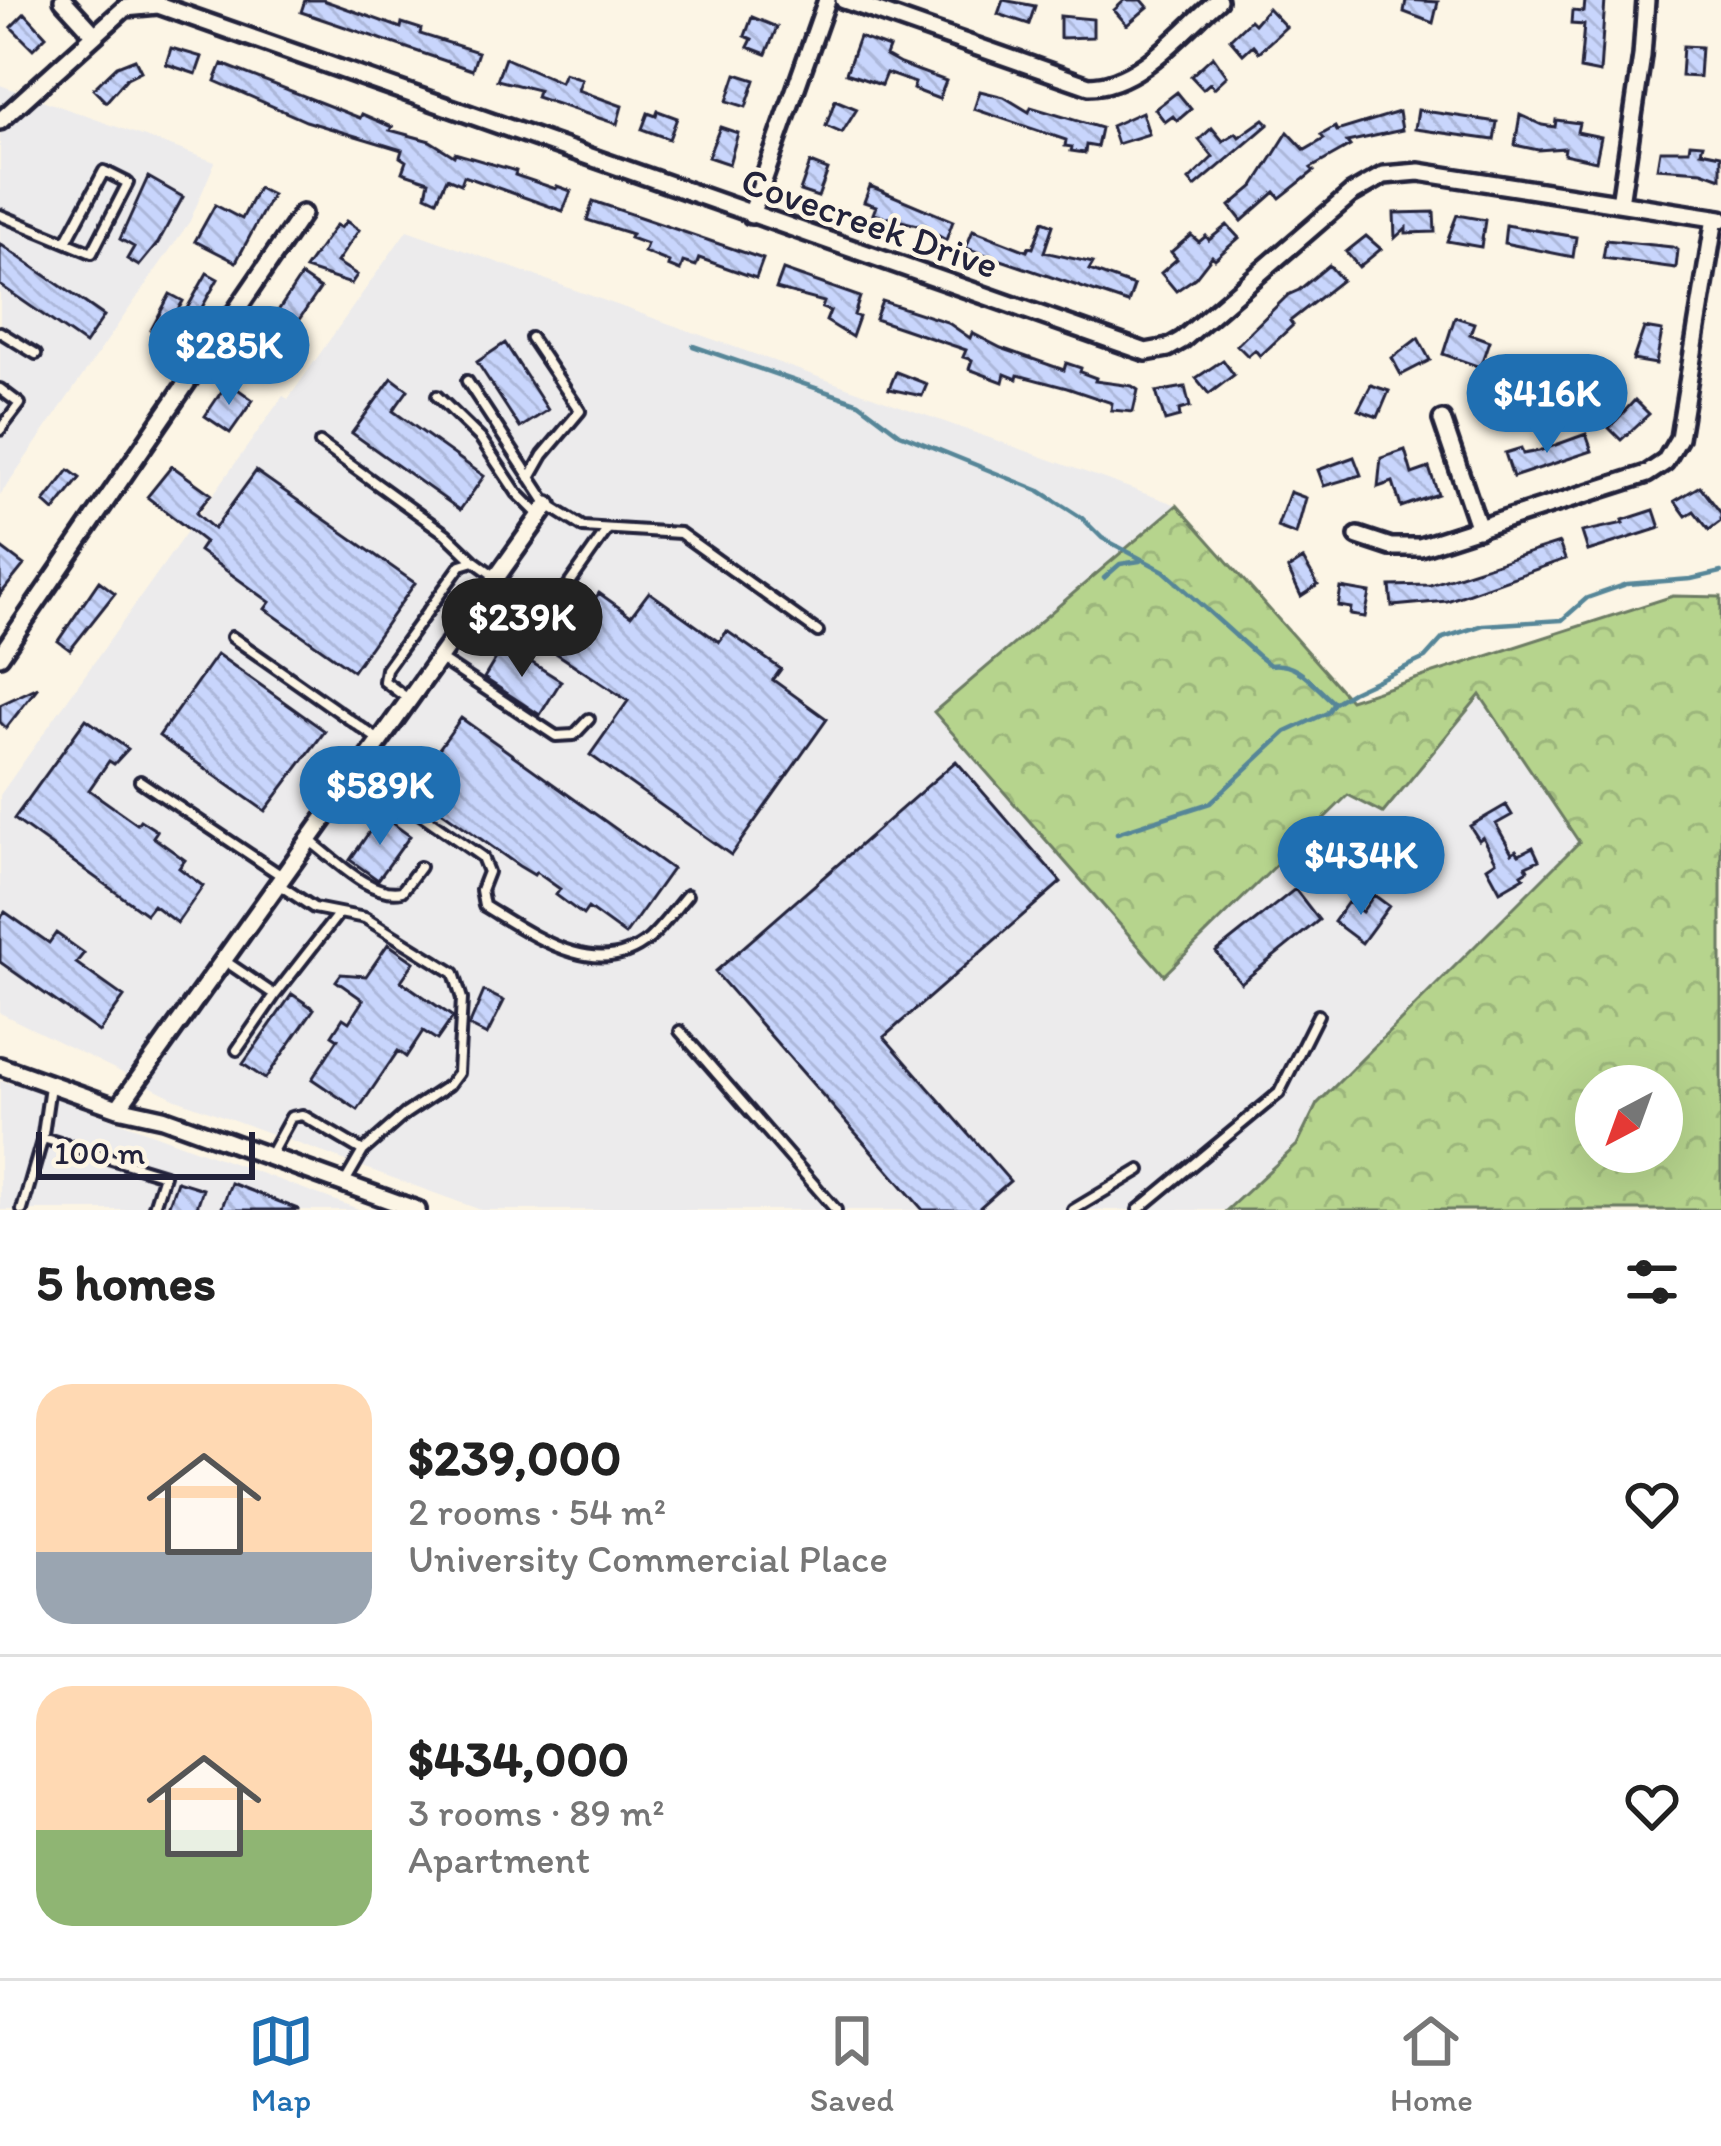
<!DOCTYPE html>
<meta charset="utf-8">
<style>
:root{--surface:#fff;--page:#f2f2f2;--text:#222;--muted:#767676;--line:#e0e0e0;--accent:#1f6fb2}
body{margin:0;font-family:Itim,sans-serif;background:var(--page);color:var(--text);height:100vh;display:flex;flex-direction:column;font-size:45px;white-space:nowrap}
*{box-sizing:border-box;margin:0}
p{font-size:39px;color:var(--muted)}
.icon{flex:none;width:66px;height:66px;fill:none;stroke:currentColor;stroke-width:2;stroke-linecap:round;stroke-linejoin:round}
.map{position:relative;height:1210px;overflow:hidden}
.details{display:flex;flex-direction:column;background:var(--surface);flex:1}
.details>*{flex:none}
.needle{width:78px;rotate:221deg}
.controls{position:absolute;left:1575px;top:1065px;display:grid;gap:24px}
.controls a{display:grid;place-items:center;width:108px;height:108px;border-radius:50%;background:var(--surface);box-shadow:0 12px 48px #0002;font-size:60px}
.scale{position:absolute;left:36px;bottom:30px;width:219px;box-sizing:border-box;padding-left:12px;border:6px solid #22223b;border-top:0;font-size:33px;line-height:42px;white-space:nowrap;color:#22223b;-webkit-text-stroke:9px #fcf5e5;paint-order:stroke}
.price{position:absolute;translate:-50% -102px;padding:0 27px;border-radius:42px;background:var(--accent);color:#fff;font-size:39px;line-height:78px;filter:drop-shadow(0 3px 6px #0008)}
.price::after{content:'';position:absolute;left:50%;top:72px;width:36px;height:27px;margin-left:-18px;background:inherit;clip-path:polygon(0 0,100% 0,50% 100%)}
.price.selected{background:#222;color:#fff}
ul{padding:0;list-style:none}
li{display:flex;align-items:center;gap:36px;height:300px;padding:0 36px}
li+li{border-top:3px solid var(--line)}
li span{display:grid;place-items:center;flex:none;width:336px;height:240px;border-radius:36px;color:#555}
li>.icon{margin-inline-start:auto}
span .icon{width:144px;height:144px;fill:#fffc;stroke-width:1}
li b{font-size:51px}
h2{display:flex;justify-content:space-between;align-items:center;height:144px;padding:0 36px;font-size:51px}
.tab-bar{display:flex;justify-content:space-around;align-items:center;height:168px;border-top:3px solid var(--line);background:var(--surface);font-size:33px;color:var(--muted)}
.tab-bar a{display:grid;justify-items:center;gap:6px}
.tab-bar .selected{color:var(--accent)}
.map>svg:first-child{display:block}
</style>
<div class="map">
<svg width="1721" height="1210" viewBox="0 0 1721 1210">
<defs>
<pattern id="forest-crowns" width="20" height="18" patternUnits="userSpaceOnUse" patternTransform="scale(3)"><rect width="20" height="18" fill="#b6d48d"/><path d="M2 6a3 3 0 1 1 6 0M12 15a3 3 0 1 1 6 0" fill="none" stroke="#9cb67b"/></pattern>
<pattern id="building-back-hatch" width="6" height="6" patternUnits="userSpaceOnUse" patternTransform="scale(3)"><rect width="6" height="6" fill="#c8d5fc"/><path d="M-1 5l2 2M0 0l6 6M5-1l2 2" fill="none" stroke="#acb7d9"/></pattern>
</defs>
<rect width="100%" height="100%" fill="#fcf5e5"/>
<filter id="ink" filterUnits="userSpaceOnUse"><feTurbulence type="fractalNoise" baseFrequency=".00833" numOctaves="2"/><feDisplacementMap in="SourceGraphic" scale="24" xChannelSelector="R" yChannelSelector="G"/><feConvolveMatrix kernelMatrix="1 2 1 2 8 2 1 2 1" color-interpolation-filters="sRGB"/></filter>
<g filter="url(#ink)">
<path fill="#ecebec" d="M0,85L215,162L190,221L0,495Z
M407,230L1177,505L934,712L1164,975L1348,795L1383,813L1480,695L1579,842L1317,1104L1297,1145L1227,1210H481L176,1099L0,1013V795L283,396L288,399Z
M0,1081L22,1086L361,1210H0Z"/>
<path fill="url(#forest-crowns)" stroke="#6c7b64" stroke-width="3" fill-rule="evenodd" d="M1177,505L1350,700L1673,596L1721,597V1210H1227L1297,1145L1317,1104L1579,842L1480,695L1383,813L1348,795L1164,975L934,712ZM1596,1086H1662V1152H1596Z"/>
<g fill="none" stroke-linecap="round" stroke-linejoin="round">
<path stroke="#568698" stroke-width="4.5" d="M693,346L859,403L900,434L1040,491L1082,518L1102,538L1164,571L1257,655L1270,665C1298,661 1314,686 1334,703
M1104,578L1120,564L1140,561
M1117,833L1210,803L1286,732L1327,713L1334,703L1352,692L1425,658L1443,638L1483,625L1562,620L1587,598L1627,584L1691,579L1721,572"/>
</g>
<path fill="url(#building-back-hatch)" stroke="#22223b" stroke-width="3" d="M305,0H323L401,28L402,23L421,29L420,34L478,52L472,70L301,12Z
M1003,0L1035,6L1029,24L998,14Z
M1125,0H1142L1148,7L1127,25L1114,10Z
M1406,0L1438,2L1433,23L1404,12Z
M1585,0H1605L1600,73L1580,69L1584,25L1571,24L1572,11L1584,12Z
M1268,8L1286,27L1259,52L1253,45L1243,54L1230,39L1250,20L1254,24Z
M25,13L46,36L33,49L11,27Z
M1060,16L1093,19V37L1060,38Z
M752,17L777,27L766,54L748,47L752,39L745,36Z
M859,37L889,48L886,56L900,64L946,81L939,99L913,89L915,83L886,73L881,85L846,73Z
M1683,46L1701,47L1699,77L1681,76Z
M171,48L202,57L196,74L166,64Z
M1213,56L1227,76L1214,88L1210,83L1203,89L1191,76Z
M505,58L560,82L564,73L582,79L578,90L622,106L617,124L536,97L538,90L497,80Z
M135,59L141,71L127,78L106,102L93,89L117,66Z
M222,64L360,118L362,114L392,127L390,130L430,141L454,156L455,153L516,171L515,175L556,189L557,186L571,191L563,211L464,176L461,184L447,178L437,200L426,195L429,181L402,172L406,161L400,157L402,150L306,121L215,81Z
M736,74L755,80L746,107L727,101Z
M980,91L1004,97L1029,112L1031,107L1101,128L1097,147L1086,145L1085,153L1071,151L1072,147L1065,146L1066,140L974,109Z
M1177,92L1191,109L1177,121L1173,116L1165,122L1155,109Z
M835,100L857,109L842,133L826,126Z
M1418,110L1497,122L1494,140L1415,129Z
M658,111L677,118L669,139L642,129L648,113L656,116Z
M1142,112L1149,134L1117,144L1111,126Z
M1399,112L1402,130L1347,142L1350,146L1311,168L1314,171L1280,198L1275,192L1242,221L1230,206L1254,186L1288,132L1305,150L1324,139L1321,135L1335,127L1337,131Z
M1520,115L1542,125L1555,127L1556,120L1579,123L1577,132L1601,137L1596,161L1564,154L1565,148L1538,150L1515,145Z
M1264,119L1269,124L1195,187L1189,180L1213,157L1199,140L1212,128L1223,141L1236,133L1239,137Z
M720,127L738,133L729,164L708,157Z
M1690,143L1703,144L1701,151L1721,155V178L1702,171L1657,168L1660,150H1689Z
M810,163L828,170L818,197L800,191Z
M148,177L183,197L158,243L139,266L127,259L134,247L120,239Z
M870,186L953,221L946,240L921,226L873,214L876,206L864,202Z
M258,188L272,195L236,262L195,241L215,205L242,219Z
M593,201L763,259L756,278L699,258L696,266L683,262L680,271L668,266L669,262L644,252L647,244L630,238L632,234L587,220Z
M1434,212L1435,232L1406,233V228L1395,238L1394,213Z
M1457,215L1485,220L1481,247L1447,241Z
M346,221L359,230L337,262L357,275L351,284L305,269L336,225L341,228Z
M1043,221L1053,225L1044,252L1093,263L1089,270L1134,286L1128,303L966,248L973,230L1027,251L1029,247L1033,248Z
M1227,225L1239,238L1215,259L1212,256L1195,278L1176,291L1161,273L1177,259L1171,252L1191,235L1199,242L1206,236L1209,240Z
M1506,225L1576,237L1573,257L1504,243Z
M1366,236L1381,249L1359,267L1346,252Z
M1606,240L1672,247L1678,250L1676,268L1603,258Z
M0,244L104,316L85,344L0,285Z
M1329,265L1342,280L1290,321L1293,325L1260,356L1255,350L1248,356L1237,345L1288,295L1299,290Z
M783,270L860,297L854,315L859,317L852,337L826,321L830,311L822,308L824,302L776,289Z
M207,273L218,279L196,318L185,312Z
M301,276L320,289L270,362L262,357L286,317L278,311Z
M170,294L183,301L162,338L151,330Z
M882,301L947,322L970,338L972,333L1001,348L1064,370L1066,363L1081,368L1080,372L1096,378L1095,381L1132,386L1138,390L1133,412L1111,410L1112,403L1067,388L1018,375L1017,379L1005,374L1003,382L969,369L972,360L963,357L966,350L875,319Z
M1455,317L1474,323L1470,334L1489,341L1480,367L1443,354Z
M1644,328L1662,331L1656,364L1633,360Z
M1418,338L1430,360L1401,375L1392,358Z
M505,343L548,410L520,428L477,362Z
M1223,360L1234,375L1209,394L1196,378Z
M1515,362L1522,391L1505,397L1494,370Z
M896,372L927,384L922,396L889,389Z
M392,378L408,390L393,411L484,476L460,510L352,433Z
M228,382L253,400L230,433L205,416Z
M1371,385L1389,391L1378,417L1358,410Z
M1185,387L1190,407L1179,410L1180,417L1165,421L1156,392Z
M1635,400L1649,414L1621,440L1609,428Z
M1586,434L1592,451L1513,477L1505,453L1521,448L1523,454L1539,451Z
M1405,450L1412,474L1429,468L1438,494L1401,507L1393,482L1378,487L1381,458Z
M1354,457L1361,475L1324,486L1318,470Z
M172,466L211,494L196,513L214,529L256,471L415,583L353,671L265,609L270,602L199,551L205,542L147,497Z
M69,470L80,478L54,511L44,502Z
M1700,486L1721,513V521L1709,530L1694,511L1686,516L1675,501Z
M1290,492L1306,498L1296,534L1277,527Z
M1654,510L1660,528L1588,551L1582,532L1624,523L1623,520Z
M1559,543L1565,559L1447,601L1392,606L1390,586L1430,585Z
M0,547L24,565L0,595Z
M1303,559L1318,585L1301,596L1288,569Z
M99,581L115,593L70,650L58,641Z
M1341,588L1370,593L1365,617L1350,615L1351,608L1338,606Z
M649,592L719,642L727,631L781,669L773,680L827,719L731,855L590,755L628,701L556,653L599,593L631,616Z
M504,645L561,681L540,715L484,678Z
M217,654L325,731L265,811L159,736Z
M38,687L6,728L0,722V705Z
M461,718L672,869L625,935L588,908L583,915L556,895L560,889L536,872L534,875L519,866L427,801L430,797L413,785Z
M86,719L128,749L114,764L109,761L89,790L137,824L140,820L157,831L153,837L185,860L179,868L203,886L177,923L153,905L146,914L14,819Z
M956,761L1061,882L884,1037L1010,1181L977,1210H923L715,972Z
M1506,805L1512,815L1496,824L1512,853L1516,850L1519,854L1533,847L1539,860L1526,866L1528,870L1522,874L1524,877L1500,891L1487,867L1496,861L1483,837L1479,840L1470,826Z
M381,815L410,836L378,880L350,860Z
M1295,889L1319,920L1241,983L1216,952Z
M1374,895L1389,906L1362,943L1334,922L1348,902L1362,912Z
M5,912L49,943L56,933L84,953L76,963L124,997L99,1032L0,962V919Z
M388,944L414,962L401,981L453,1017L437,1040L423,1031L406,1057L398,1051L358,1110L312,1079L338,1039L332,1035L343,1018L349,1022L363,1000L336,981L341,974L366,976Z
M484,991L504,1001L487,1035L469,1026Z
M292,994L314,1009L265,1079L243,1064Z
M177,1181L203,1189L196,1210H167Z
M231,1183L298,1209V1210H221Z"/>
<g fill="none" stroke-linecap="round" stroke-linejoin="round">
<g stroke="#22223b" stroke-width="16">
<path id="service" d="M0,215L92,253L128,183L104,171L66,242
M0,332L36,354
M467,381L548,505L583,527L680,533L818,632
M0,389L20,404L0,430
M437,396L481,439L517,493L539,515
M320,443L446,534L473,560
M530,478L543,455L580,411L531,338
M539,627L607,530
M232,637L379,740
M440,659L556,736L574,735L589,719
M408,699L384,681L386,669L461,565L474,561L496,577
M360,772L482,857L488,872L481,890L484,906C531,934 597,983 649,939C663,926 675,909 687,895
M140,781L282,876
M310,841C335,859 370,898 402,891L420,867
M278,884L314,908L365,918L454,973L462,999L458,1073L449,1085L405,1114L363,1151
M225,961L275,995L237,1050
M275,995L339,913
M680,1031L836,1210
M43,1138L164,1175L153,1210
M269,1157L291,1117L302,1115L363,1151L345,1182
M22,1210L42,1141L50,1086
M1073,1210L1140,1170
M1138,1210L1279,1093L1318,1015"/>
</g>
<g stroke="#22223b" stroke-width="24">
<path id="minor" d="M63,0L94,34
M844,0L1089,86C1139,86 1182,31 1218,0
M0,121L125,8L158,5L1146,352L1168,348L1182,340L1351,194L1384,175L1419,172L1721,219
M1620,203L1642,56L1646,0
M751,215L827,0
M1442,420L1479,529
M1358,536L1391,547H1420L1647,474L1665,462L1679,438L1715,218
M0,656L302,214
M0,1066L118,1108L163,1118L417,1210
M118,1108L548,505"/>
</g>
<use href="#service" stroke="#fcf5e5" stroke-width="8"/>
<use href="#minor" stroke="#fcf5e5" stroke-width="15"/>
</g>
</g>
<g text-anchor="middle" stroke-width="9" stroke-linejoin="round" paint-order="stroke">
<g font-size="39" fill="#22223b" stroke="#fcf5e5">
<text transform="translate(870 222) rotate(19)" y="14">Covecreek Drive</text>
</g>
</g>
</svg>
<div class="controls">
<a><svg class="needle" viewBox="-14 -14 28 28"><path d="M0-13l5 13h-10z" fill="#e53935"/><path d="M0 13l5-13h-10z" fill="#767676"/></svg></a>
</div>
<div class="scale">100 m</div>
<b class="price" style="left:229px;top:408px">$285K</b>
<b class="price" style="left:1547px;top:456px">$416K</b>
<b class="price selected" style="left:522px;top:680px">$239K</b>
<b class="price" style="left:380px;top:848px">$589K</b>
<b class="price" style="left:1361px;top:918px">$434K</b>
</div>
<section class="details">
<h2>5 homes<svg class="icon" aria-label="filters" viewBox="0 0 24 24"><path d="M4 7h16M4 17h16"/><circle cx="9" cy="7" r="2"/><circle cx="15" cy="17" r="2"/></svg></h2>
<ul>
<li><span style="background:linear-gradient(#ffd9b3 70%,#9aa5b1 0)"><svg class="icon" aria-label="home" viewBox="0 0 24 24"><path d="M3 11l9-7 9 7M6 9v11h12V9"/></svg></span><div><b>$239,000</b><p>2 rooms · 54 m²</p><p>University Commercial Place</p></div><svg class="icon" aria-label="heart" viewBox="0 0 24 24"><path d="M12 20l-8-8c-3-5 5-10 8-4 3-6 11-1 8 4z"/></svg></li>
<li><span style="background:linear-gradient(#ffd9b3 60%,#8fb573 0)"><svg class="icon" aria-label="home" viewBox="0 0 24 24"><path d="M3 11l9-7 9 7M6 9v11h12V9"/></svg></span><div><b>$434,000</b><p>3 rooms · 89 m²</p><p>Apartment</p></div><svg class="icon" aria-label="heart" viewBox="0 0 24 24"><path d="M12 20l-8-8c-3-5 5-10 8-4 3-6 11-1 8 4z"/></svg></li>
</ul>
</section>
<nav class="tab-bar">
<a class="selected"><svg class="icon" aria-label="map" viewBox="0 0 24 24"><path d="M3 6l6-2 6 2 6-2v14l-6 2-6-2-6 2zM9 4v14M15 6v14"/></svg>Map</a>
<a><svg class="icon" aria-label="saved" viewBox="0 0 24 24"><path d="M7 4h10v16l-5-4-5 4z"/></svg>Saved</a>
<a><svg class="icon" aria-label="home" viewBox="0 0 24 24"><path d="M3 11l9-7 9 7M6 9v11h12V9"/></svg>Home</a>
</nav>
